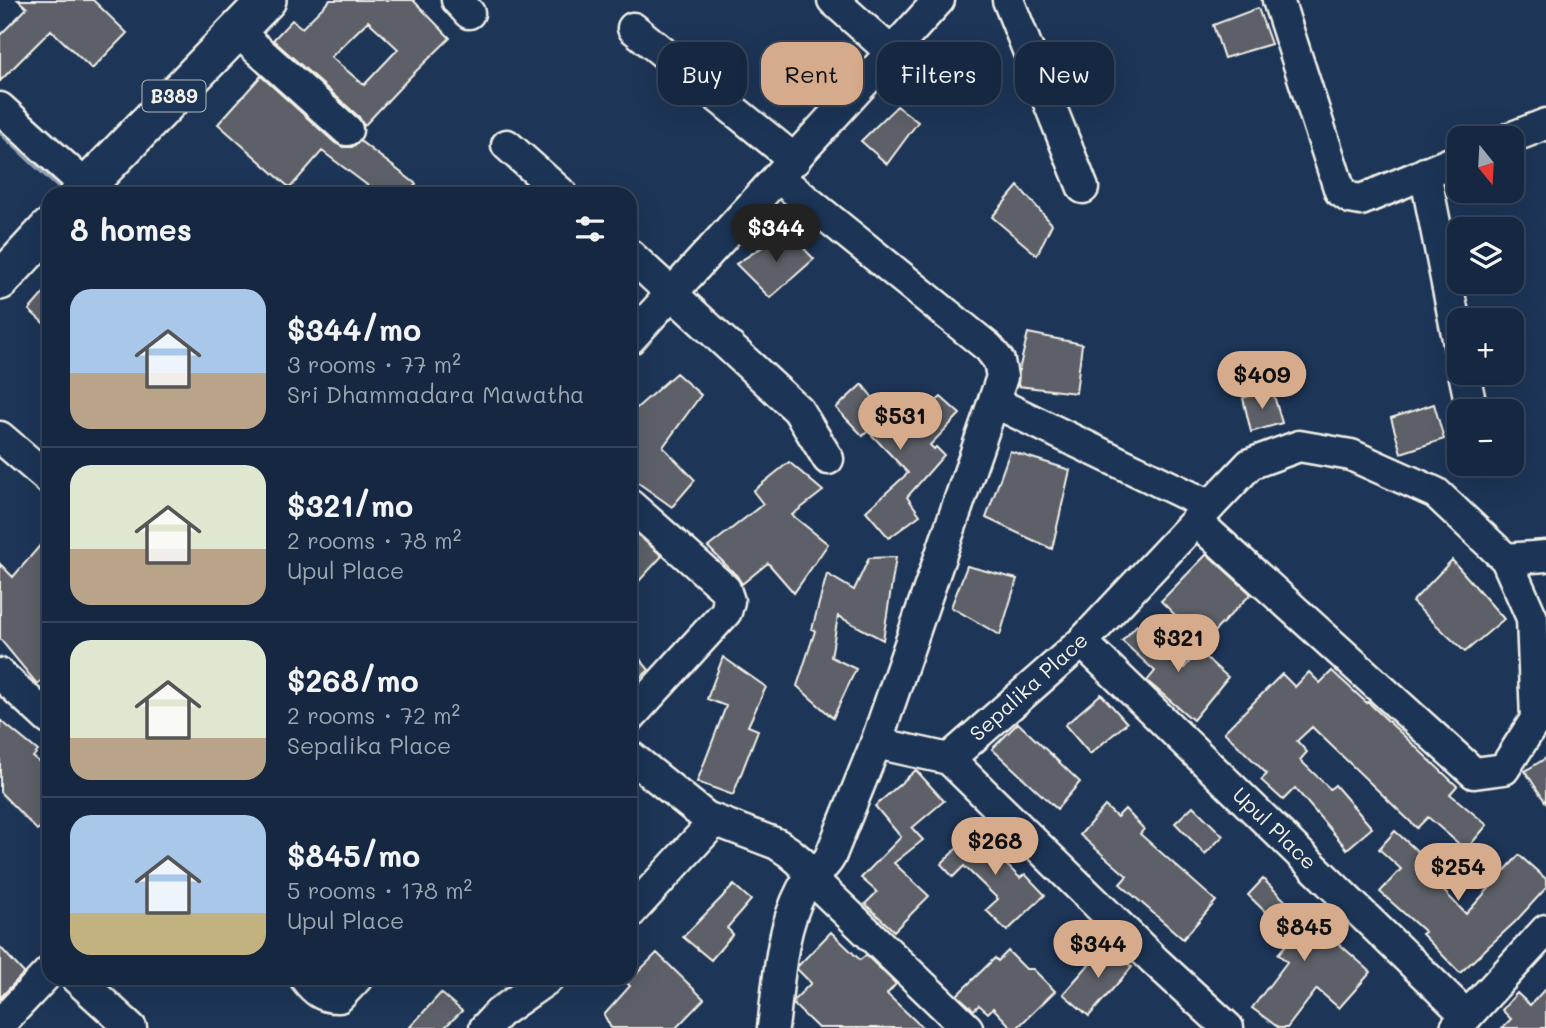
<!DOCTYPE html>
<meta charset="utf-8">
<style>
:root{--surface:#162841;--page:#1f3048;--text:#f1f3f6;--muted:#9ea6b1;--line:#35445a;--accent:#d6ab8b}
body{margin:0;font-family:Mali,sans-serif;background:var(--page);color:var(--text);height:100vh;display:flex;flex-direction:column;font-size:26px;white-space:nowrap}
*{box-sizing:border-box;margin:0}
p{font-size:23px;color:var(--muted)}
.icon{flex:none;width:38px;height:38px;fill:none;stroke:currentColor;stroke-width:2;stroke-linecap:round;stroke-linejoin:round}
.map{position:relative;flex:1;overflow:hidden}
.drawer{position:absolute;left:42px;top:187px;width:595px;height:798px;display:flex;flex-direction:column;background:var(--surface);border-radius:21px;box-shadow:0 7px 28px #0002,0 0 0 2px var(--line)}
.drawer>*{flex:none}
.hud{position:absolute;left:658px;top:42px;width:665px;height:63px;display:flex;gap:14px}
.needle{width:46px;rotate:162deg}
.fabs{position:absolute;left:1447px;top:126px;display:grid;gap:14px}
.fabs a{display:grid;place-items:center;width:77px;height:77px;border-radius:14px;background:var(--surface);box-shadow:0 7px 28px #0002,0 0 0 2px var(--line);font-size:35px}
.price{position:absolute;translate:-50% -60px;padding:0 16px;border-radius:24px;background:var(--accent);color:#111;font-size:23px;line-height:46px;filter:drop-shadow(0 2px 4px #0008)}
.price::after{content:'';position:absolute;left:50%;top:42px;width:21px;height:16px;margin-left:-10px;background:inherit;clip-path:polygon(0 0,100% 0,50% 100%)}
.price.current{background:#222;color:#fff}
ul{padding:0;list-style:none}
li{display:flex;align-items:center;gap:21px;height:175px;padding:0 28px}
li+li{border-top:2px solid var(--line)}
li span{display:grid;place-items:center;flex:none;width:196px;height:140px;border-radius:21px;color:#555}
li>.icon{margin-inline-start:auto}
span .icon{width:84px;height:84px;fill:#fffc;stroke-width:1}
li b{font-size:30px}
h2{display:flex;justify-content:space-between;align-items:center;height:84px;padding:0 28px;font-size:30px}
.tag{padding:0 24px;border-radius:21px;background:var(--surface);box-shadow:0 7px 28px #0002,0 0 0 2px var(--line);font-size:24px;line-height:63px}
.tag.current{background:var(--accent);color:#111}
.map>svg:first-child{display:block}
</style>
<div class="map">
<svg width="1546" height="1028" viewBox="0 0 1546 1028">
<rect width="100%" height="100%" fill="#1d3557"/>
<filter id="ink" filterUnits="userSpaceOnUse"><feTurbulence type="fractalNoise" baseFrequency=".0143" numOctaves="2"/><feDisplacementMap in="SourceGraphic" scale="14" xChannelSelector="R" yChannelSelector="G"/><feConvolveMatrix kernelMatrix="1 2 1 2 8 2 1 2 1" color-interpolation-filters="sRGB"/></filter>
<g filter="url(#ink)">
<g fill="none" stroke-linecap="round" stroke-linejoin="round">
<path stroke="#8d9fb2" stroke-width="6" d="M0,131L67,194"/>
</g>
<path fill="#5d6067" stroke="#f4f1e8" stroke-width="2" fill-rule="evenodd" d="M18,0H93L127,33L92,69L51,30L0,81V35L27,8Z
M330,0H413L450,38L409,78L364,126L359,117L273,40L292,20L302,28ZM368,21L398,49L364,85L331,57Z
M1258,8L1271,44L1224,58L1213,25Z
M261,76L335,143L343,147H352L360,141L416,184L408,194H379L322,151L290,188L218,124Z
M897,106L918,122L887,164L861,141Z
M1018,186L1052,224L1037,255L992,217Z
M787,231L814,259L770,298L736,264Z
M49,287V328L29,310Z
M1028,333L1082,344L1076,393L1018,386L1019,370Z
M676,373L701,395L663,447L695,480L672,507L630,477V414Z
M862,384L899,431L941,397L960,414L930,445L934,449L936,447L944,455L907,497L920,515L889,538L866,511L908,473L868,431L863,436L836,408Z
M1272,389L1282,423L1251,432L1243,398Z
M1434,404L1444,439L1401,453L1391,418Z
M1010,451L1070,470L1052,549L986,518Z
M789,462L823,491L792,515L828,544L794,593L768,563L742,584L737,576L708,547L763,504L753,491Z
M630,528L662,556L639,581L630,573Z
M49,535V674L37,684L0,639V564L13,577Z
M1207,554L1251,594L1203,643L1161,601Z
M896,557L883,640L838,616L831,657L856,669L833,718L797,686L815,631L812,629L827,574L854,590L869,558Z
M1452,560L1504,619L1465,652L1412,602Z
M967,566L1017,579L1000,635L951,607Z
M1137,625L1184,668L1198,651L1228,677L1193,720L1147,681L1155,671L1122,641Z
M630,647L649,670L630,687Z
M723,657L766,687L748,726L758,730L733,795L697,782L726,706L707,699Z
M1332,671L1367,703L1368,702L1457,786L1450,794L1487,825L1466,850L1428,817L1417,828L1312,727L1297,741L1307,752L1300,760L1330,789L1335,785L1372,828L1347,849L1295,788L1283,800L1261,780L1267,774L1224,732L1282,674L1295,687L1309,672L1320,683Z
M1101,694L1127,723L1090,754L1065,725Z
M0,720L38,751L33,757L49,769V821L37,830L0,792Z
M1018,723L1080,782L1057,809L992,749Z
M1546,758V803L1525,771Z
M916,770L944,801L912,828L923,840L894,863L929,896L894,931L865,904L877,892L861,878L901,837L875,806Z
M1105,806L1117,817L1125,809L1144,829L1140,834L1216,901L1183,939L1120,884L1127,876L1080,835Z
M1193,806L1223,836L1205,854L1175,823Z
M986,819L998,832L986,845L1020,878L1025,874L1045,895L1007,931L986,910L998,899L964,866L953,877L941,864Z
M1395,831L1442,873L1435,882L1466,914L1519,855L1546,879V888L1515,922L1460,973L1422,934L1425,932L1380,892L1401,869L1379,849Z
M1263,879L1307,922L1310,918L1371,972L1339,1008L1317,989L1287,1028H1279L1252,1008L1287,962L1278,954L1292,938L1248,895Z
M734,885L751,900L727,928L733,934L711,960L683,937Z
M831,932L860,960L866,955L896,984L887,994L923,1028H818L793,1004L794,1000L811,983L797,969L798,966Z
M1106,945L1132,967L1089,1016L1063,994Z
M0,947L24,973L0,998Z
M1008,951L1026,969H1033L1055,991L1017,1028H1012L993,1008L988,1013L979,1005L974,1010L957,995L995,958L998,961Z
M657,953L704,999L676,1028H611L604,1015L630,986L627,983Z
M1546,988V1028H1502L1511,1019L1502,1010L1517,993L1530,1005Z
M441,993L462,1011L444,1028H409Z"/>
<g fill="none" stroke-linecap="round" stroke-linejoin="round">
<g stroke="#f4f1e8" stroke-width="35">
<g id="minor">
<path d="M457,0L469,13"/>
<path d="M833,0L892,53"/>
<path d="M1008,0L1083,188"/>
<path d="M1278,0L1340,191L1350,198L1361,200L1460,159"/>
<path d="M633,28L795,160"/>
<path d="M237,31L347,130"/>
<path d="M0,108L86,186"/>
<path d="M1510,138L1546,124"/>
<path d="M507,145L562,194"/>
<path d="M1425,173L1460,349"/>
<path d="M630,255L798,410L828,459"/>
<path d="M630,339L939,0"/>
<path d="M1464,373L1472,411"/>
<path d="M994,402L1210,506L1082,642L949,759L1155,961L1228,1028"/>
<path d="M0,437L49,479"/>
<path d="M630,505L725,589L729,601L726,612L630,717"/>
<path d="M1196,521L1474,773L1504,769L1536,719L1532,618L1506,559L1436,493L1351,455L1299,446L1250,464L1210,506"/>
<path d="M1506,559L1546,556"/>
<path id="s1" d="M1082,642L1467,1016"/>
<path d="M0,674L49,719"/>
<path d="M876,743L949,759"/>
<path d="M630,756L706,817L777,844L789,852L801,862L812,879L967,1028"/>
<path d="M630,913L714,822"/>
<path d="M76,978L131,1028"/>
<path d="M305,978C314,990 323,998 339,997L357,978"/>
<path d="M0,1024L49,972"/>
<path d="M485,1028L499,1013L549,978"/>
<path d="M773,1028C779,981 780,932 802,890C808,878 823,870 830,857L876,743L1002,377L999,361L989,348L779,178"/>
<path d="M1456,1028L1546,930"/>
</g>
</g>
<g stroke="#f4f1e8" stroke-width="42">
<path id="major" d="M79,194L267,0
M0,281L49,228"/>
</g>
<use href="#minor" stroke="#1d3557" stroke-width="30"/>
<use href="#major" stroke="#1d3557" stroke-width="37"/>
</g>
</g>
<g text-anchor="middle" stroke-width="7" stroke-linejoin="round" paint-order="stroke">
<rect fill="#1d3557" stroke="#b4b9bc" stroke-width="2" x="142.5" y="80.5" width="63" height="31" rx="5"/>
<g font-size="19" font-weight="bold" fill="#f4f1e8">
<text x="174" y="103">B389</text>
</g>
<g font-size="21" fill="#f4f1e8" stroke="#1d3557">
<text transform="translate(1029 687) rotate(-42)" y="7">Sepalika Place</text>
<text dy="7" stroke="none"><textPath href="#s1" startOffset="268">Upul Place</textPath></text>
</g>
</g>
</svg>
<div class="fabs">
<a><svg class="needle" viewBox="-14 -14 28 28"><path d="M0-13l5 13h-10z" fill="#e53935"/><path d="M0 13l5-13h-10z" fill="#9ea6b1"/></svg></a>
<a><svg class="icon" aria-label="layers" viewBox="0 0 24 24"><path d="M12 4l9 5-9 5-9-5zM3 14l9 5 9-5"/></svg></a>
<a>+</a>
<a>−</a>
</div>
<b class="price current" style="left:776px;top:264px">$344</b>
<b class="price" style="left:1262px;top:411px">$409</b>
<b class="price" style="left:900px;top:452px">$531</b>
<b class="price" style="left:1178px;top:674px">$321</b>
<b class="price" style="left:995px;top:877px">$268</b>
<b class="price" style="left:1458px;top:903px">$254</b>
<b class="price" style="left:1304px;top:963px">$845</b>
<b class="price" style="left:1098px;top:980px">$344</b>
<div class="hud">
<a class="tag">Buy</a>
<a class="tag current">Rent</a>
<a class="tag">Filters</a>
<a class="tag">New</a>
</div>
<section class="drawer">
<h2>8 homes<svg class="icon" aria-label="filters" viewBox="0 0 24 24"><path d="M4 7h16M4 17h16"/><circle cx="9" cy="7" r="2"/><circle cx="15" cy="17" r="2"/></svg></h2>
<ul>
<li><span style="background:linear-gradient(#a9c7e8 60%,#b9a48a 0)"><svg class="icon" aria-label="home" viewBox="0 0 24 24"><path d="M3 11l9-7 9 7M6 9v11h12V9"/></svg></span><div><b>$344/mo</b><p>3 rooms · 77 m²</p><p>Sri Dhammadara Mawatha</p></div></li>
<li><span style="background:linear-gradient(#dfe7d0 60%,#b9a48a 0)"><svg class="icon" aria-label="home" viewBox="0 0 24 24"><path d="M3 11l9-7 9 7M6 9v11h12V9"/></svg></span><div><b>$321/mo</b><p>2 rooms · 78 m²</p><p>Upul Place</p></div></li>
<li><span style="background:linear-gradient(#dfe7d0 70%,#b9a48a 0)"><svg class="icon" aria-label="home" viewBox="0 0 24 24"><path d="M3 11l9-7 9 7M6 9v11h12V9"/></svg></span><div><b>$268/mo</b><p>2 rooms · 72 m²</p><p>Sepalika Place</p></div></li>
<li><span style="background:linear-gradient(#a9c7e8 70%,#c2b280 0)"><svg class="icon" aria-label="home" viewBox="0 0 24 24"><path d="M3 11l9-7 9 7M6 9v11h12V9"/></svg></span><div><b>$845/mo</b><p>5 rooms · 178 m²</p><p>Upul Place</p></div></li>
</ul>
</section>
</div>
